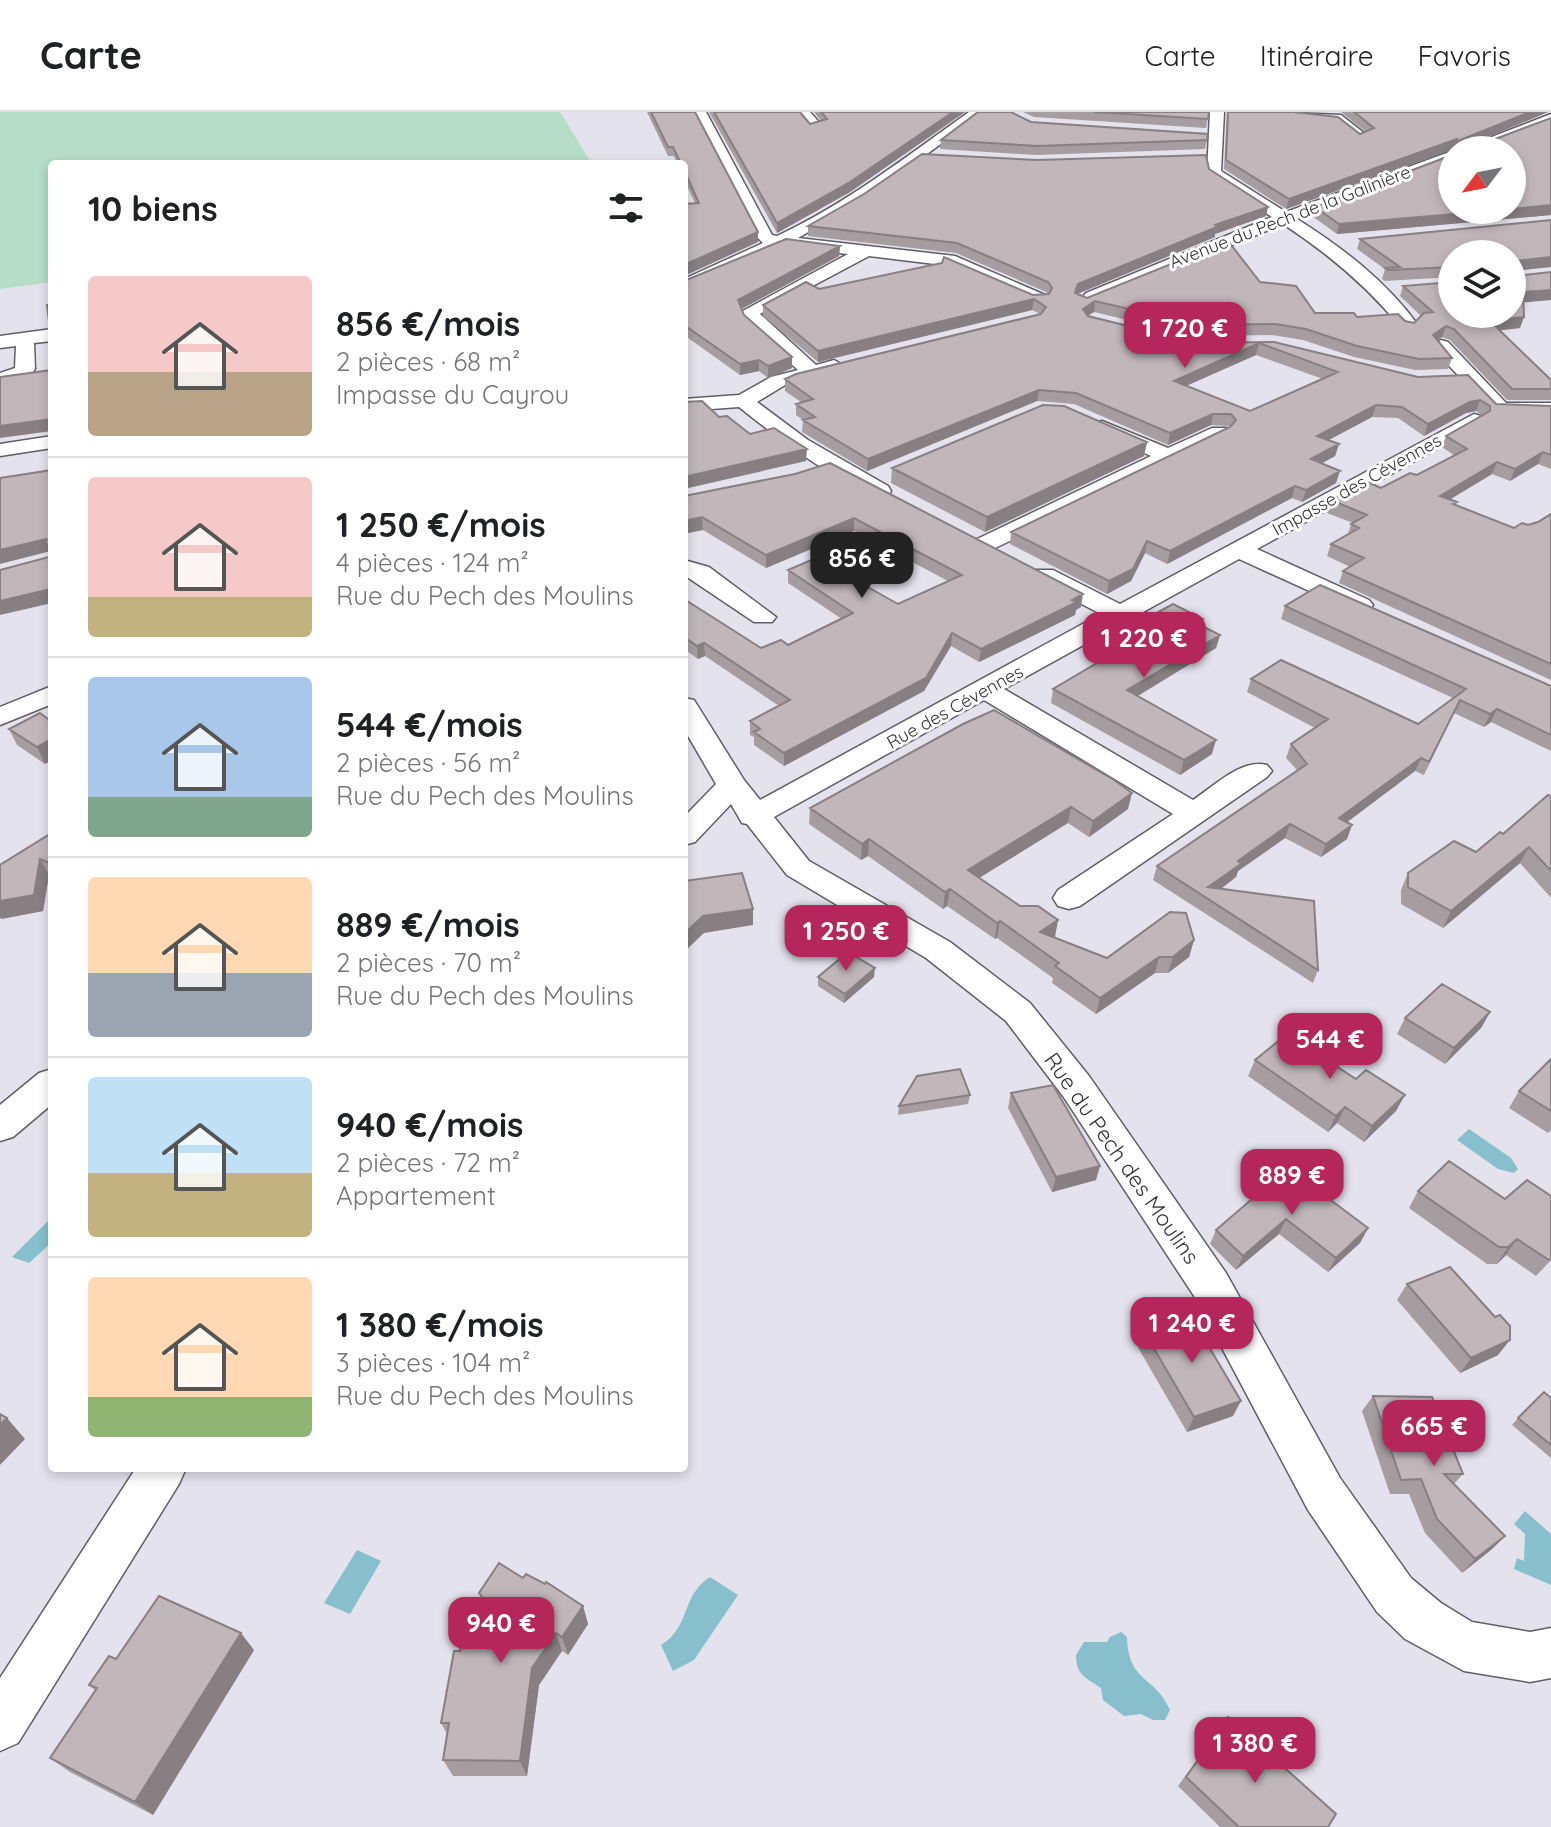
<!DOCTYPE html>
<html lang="fr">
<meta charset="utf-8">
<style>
:root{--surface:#fff;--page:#f6f6f6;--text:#202124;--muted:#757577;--line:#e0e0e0;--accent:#b5275a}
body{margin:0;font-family:Quicksand,sans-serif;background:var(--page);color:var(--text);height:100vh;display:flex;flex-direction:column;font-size:30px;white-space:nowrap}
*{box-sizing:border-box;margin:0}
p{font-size:26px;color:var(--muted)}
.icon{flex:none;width:44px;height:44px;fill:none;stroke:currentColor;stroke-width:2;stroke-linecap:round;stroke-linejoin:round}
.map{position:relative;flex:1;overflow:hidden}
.side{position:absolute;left:48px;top:48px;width:640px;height:1312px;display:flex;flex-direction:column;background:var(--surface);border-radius:8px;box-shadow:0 4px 12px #0003}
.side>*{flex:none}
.needle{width:52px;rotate:238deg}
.fabs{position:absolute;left:1438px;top:24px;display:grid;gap:16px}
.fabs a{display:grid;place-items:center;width:88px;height:88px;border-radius:50%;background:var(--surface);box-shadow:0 4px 12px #0003;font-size:40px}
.price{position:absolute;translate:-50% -68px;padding:0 18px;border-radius:16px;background:var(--accent);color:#fff;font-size:26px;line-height:52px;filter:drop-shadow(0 2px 4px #0008)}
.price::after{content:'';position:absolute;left:50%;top:48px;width:24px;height:18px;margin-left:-12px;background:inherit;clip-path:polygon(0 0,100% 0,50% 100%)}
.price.current{background:#222;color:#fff}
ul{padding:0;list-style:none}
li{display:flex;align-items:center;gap:24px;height:200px;padding:0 40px}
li+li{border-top:2px solid var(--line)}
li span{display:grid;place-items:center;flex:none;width:224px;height:160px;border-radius:8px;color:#555}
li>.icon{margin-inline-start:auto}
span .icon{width:96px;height:96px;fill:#fffc;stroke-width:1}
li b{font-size:34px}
h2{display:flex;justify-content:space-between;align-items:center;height:96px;padding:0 40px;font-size:34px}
header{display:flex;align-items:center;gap:48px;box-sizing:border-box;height:112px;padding:0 40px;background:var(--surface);border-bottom:2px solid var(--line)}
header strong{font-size:38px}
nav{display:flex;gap:44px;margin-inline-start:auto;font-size:28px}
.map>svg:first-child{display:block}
</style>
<header>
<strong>Carte</strong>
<nav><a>Carte</a><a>Itinéraire</a><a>Favoris</a></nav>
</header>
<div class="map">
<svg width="1551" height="1715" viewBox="0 0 1551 1715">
<rect width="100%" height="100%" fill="#e4e2ec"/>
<path fill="#b6ddc7" d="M0,0H560L592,52H52V170L0,177Z"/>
<path fill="#87bfcc" d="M1469,1017L1511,1046L1518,1057L1514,1061L1498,1057L1457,1028Z
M52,1105V1130L29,1151L12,1145Z
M1525,1399L1551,1422V1473L1514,1457L1517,1446L1524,1449L1525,1422L1514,1412Z
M357,1438L381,1449L350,1502L324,1491Z
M710,1465L738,1483L694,1548L673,1559L661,1533C691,1515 681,1483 710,1465Z
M1121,1520L1127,1525C1128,1571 1155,1563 1170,1598L1165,1608H1153L1141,1602L1124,1604L1103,1588L1101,1576C1087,1566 1076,1564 1076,1543L1084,1530H1107L1110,1525Z"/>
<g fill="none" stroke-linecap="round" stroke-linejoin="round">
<g stroke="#5f5d65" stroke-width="3">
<path id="street" d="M692,0H706L772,123L777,124C846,92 907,44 969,0H985L862,89L798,126L955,144L1045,183L1048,187L1045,191H1033L951,154L869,144L760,202L816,253L834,248L844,254L841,258L785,273L757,290L808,328L888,374L891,379L888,384C860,391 764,315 739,295L684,299V287L739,283L771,265L798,258L746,212L741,200L848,142L795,136L787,132L684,179V167L763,131L758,126Z
M790,0H810L824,16L812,19L800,4Z
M1210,0H1224L1221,59L1286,100L1452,39V48L1297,107C1343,136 1386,169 1418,213L1416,217H1402C1368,175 1329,142 1283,112L1098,189H1086L1083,185L1086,181L1272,105L1207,61Z
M1266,0L1341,3L1369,25L1357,28L1337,11L1273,4Z
M1551,2V11L1478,38H1458Z
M52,217V229L34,231L35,257L32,261L0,273V261L15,256L16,234L0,236V224Z
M1441,228L1448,230L1506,291H1551V303L1494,301L1434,238L1432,234Z
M1474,302L1481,304L1484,308L1481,312L1257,437L1369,488L1373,493L1369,498H1351L1239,447L1004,577L1193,688C1214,674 1242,646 1267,653L1272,659L1267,665L1080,794L1069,797L1058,794L1053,786L1058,778L1173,702L984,588L774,705L809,749L950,830L1030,891L1089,964L1226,1161L1340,1366L1411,1466L1441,1491L1472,1510L1530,1520L1551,1516V1566L1530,1570L1464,1559L1405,1527L1377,1500L1308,1398L1196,1187L1063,984L1006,909L926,846L787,763L747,712L742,711L731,692L695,730L684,733V705L716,672L684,617V586L694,588L744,668L760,688L1101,502L1035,468L1032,463L1035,458H1053L1120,492Z
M1102,309L1168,336L1212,316H1226L1230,320L1226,324L991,438H975L971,433L975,428L1151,344L1095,319L1092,315L1095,311Z
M52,324V336L0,344V332Z
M684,448L709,455L776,505L772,510H754L684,463Z
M52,574V592L0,613V595Z
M52,957V992L13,1025L0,1029V993L39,961Z
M136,1356H186L179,1372L18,1631L0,1639V1566Z"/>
</g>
<use href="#street" fill="#fff" fill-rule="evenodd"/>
</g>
<path fill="#a69da0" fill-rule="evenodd" d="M647,0H695L758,130L684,164V92L695,91L684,67V52H677L674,44H668Z
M709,0H800L810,12L821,9L814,0H965L850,80L777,121Z
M1023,0H1209L1206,16L1034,5Z
M1227,0H1293L1360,22L1366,20L1341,0H1548L1474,31L1482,32L1551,6V103L1337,122L1312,104L1315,95L1512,38H1454V37L1286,97L1224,57Z
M1031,10L1207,28L1205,37L1036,43L940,37L941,28Z
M1209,57L1268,95L1266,104L1215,122V125L1077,182L1087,186L1260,170L1315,201L1414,211L1421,204L1400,184L1403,174L1512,202L1452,142V165L1385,169L1382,167L1385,157L1357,137L1360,127L1551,108V155L1513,159L1523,190L1520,216L1499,218L1551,268V288H1507L1450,228L1442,225L1437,228L1452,246L1448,257L1415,258L1354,245L1303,228L1272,223L1194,224L1094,200L1088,204L1196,231L1274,230L1496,292L1551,294V357L1538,352L1510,369L1492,362L1450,387L1456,393L1514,416L1538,410L1551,402V568L1339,471L1343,459L1350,455L1327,444L1331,432L1348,422L1351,412L1353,411L1327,401L1331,388L1381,376L1417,363L1455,344L1442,335L1446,324L1482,303L1476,299L1466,301L1424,324L1398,306L1372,305L1328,328L1339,332L1335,344L1321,352L1336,371L1302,390L1292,386L1167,452L1145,441L1131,469L1107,482L1010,432L1011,420L1229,315L1228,314L1211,313L1168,333L1074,292L1037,289L867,359L802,320L803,308L796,303V292L801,290L785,279V267L1040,202L1032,198L818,250L763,204V193L819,177L1033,183L1048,182L1046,180L956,141L808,124V114ZM1256,243L1323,267L1250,299L1186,274Z
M840,134L839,144L741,197L744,203L792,245V256L768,266L759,259L740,263L684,223V169Z
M1147,330L1144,344L985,420L891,371L892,356Z
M795,362L1081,495L1076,498L1075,503L979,550L951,534L924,579L784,654L754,633V625L750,623V609L779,594L705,544L698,547L684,537V487L761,536L788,533L842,507L788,471V458L898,492L948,469L854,419L766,456L703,418L684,384Z
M1285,494L1551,574V639L1491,610L1484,615L1454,601L1424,663L1415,659L1347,710L1352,713L1347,727L1321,745L1285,726L1238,759L1236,765L1221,777L1318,858L1313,871L1153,768L1157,754L1297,658L1286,646L1291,632L1315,616L1247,580L1251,567L1418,612L1453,586L1281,507Z
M1203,507L1201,513L1220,523L1216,536L1138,584L1212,642L1180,663L1051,591L1053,577L1094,553L1096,539L1140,516L1142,509Z
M994,598L1128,697L1089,725L1068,711L979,766L1020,794L1058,808L1054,825L1107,846L1194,828L1189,845L1168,861H1155L1096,902L1052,871L1053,866L997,826L995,827L947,794L943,797L868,744L861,748L809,712L810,696Z
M52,610V648L45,652L17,633L9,617Z
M1551,684V786L1520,751L1443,816L1401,792V778L1408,761L1476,740L1503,722Z
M52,723V765L49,763L43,799L1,807L0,805V753Z
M818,865H874L844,891L818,874Z
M1490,900L1481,916L1445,952L1397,922L1405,906Z
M1551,947V1018L1548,1021L1509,996L1519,979Z
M1255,948L1396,999L1364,1030L1337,1011L1328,1020L1248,964Z
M1011,981L1096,1068L1052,1080L1008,996Z
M970,983L968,992L898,1003L899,994Z
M1449,1049L1551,1148L1536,1164L1506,1143L1497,1152H1487L1409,1096L1418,1079Z
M1288,1056L1368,1116L1360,1131L1328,1160L1279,1122L1236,1158L1210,1132L1216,1118Z
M1407,1172L1498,1243L1460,1261L1397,1188Z
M1142,1216L1233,1304L1187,1320L1136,1232Z
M1373,1284L1463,1362L1454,1372L1505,1424L1492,1437L1462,1461L1425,1421L1409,1382H1390L1362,1299Z
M1551,1286V1346L1512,1313L1518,1306Z
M523,1466L583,1494L588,1512L568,1543L562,1539L539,1573L527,1664H453L443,1648L447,1622L441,1611L460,1539L482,1488L479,1481Z
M254,1538L153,1703L70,1660L50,1646L95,1578L89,1573Z
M1228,1605L1328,1715H1220L1178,1674Z"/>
<path fill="#877f82" d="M953,0H965L850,80L777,121V111Z
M1530,0H1548L1456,38L1458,29Z
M1457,27L1454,37L1286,97L1289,87Z
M1551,93V103L1337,122L1339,112L1512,98V97Z
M1268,95L1266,104L1215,122V125L1077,182L1075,181L1078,172L1215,113Z
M758,120V130L684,164V153Z
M840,134L839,144L738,199V188Z
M1551,145V155L1512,159V154L1515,149Z
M1551,178V188L1519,191L1523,180Z
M1034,187L1032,198L818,250V239Z
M1095,189L1094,200L1081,207L1083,197Z
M1524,205L1520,216L1486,220L1490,209Z
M1446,214L1442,225L1429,234L1433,223Z
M1259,231L1256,243L1172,280L1174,269Z
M792,245V256L768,266V254Z
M759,248V259L740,263V252Z
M1039,278L1037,289L867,359L868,347Z
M1480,288L1476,299L1466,301L1424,324L1428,312L1470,290Z
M1376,293L1372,305L1314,336L1317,324Z
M1213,302L1211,313L1168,333L1170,321Z
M52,307V319L0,326V314Z
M1147,330L1144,344L985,420L987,405Z
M1339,332L1335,344L1307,359L1311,347Z
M807,337L806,349L684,377V365Z
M1543,340L1538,352L1510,369L1515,357Z
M1497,350L1492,362L1436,396L1440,384Z
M1340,359L1336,371L1302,390L1306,378Z
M1295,374L1292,386L1167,452L1170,439Z
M702,405L703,418L684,422V409Z
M854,406V419L766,456V443Z
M46,427L51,439L0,452V438Z
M1147,429L1145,441L1131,469L1107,482L1109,469Z
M51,477L52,491L0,503V489Z
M1083,482L1081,495L1076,498L1075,503L979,550L981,537Z
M952,521L951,534L924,579L784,654V641Z
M1220,523L1216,536L1124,592L1127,578Z
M704,531L705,544L698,547L697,534Z
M1497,597L1491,610L1484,615L1490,602Z
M52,627V648L45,652L37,635Z
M1216,628L1212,642L1180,663L1184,648Z
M1421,646L1415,659L1334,720L1339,706Z
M1132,681L1128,697L1089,725L1093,709Z
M1071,695L1068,711L966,774L968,758Z
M1290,712L1285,726L1238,759L1236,765L1207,787L1208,775L1238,749Z
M1352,713L1347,727L1321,745L1326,732Z
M869,727L868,744L861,748L862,732Z
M1529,735L1520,751L1443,816L1451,799Z
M40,747L49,763L43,799L1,807L0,805V789Z
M950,777L947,794L943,797L945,780Z
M753,797V813L704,821L684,840V822L703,804Z
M1058,808L1055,825L1037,837L1040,820Z
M1000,809L997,826L995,827L997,811Z
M1194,828L1189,845L1168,861L1173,845Z
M1159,845L1155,861L1096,902L1100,886Z
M875,856L874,865L844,891L845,882Z
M1490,900L1481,916L1445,952L1454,936Z
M1405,983L1396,999L1364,1030L1372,1014Z
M1345,995L1337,1011L1328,1020L1336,1004Z
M1100,1054L1096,1068L1052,1080L1056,1065Z
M1286,1107L1279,1122L1236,1158L1243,1144Z
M1368,1116L1360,1131L1328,1160L1336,1146Z
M1517,1127L1506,1143L1497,1152L1508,1135Z
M1510,1228L1498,1243L1460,1261L1471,1246Z
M1241,1289L1233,1304L1187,1320L1194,1305Z
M7,1306L25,1327L0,1353V1313Z
M1505,1424L1492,1437L1462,1461L1475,1447Z
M583,1494L588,1512L568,1543L562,1525Z
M241,1521L254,1538L153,1703L135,1690Z
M556,1521L562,1539L539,1573L527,1664L520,1649L532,1556Z"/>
<path fill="#c1b6ba" stroke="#877f82" stroke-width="2" fill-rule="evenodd" d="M651,0H695L758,120L684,153V92L699,91L684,58V52H681L673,35H668Z
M714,0H800L810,12L827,7L821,0H953L850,70L777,111Z
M978,0H1011L1031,10L1208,22L1207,28L1037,34L941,28Z
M1094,0H1209L1208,7Z
M1228,0H1293L1338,5L1360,22L1374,16L1354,0H1530L1458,29L1482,32L1551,6V93L1512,97V38H1456L1457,27L1289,87L1226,48Z
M922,42L1037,48L1206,43L1209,57L1268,95L1215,113L1217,115L1078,172L1075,181L1087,186L1228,129L1260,170L1296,174L1315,201H1354L1357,205L1398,202L1405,209L1414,211L1424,201L1433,200L1403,174L1452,170V202H1512V142H1452V155L1388,158L1385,156L1400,155L1360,127L1551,108V145L1515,149L1513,152V162L1516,164L1551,160V178L1523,180L1524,205L1490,209L1551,268V277H1512L1454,217L1446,214L1433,223L1452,246L1419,247L1357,234L1306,217L1275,212L1197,213L1095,189L1083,197L1088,204L1196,231L1274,230L1418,265L1468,263L1496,292L1551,294V343L1543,340L1515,357L1497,350L1440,384L1457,390L1453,392L1514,416L1522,411L1528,413L1538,410L1551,402V552L1343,459L1364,446L1331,432L1359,416L1351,412L1367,403L1331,388L1365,369L1381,376L1410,361L1417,363L1467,337L1446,324L1490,299V294L1480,288L1470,290L1428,312L1402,295L1376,293L1317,324L1339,332L1311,347L1340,359L1306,378L1295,374L1170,439L1147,429L1133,457L1109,469L1011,420L1230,315L1236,308L1231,302H1213L1170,321L1076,281L1039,278L868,347L803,308L815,305L796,292L813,287L785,267L796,262L1041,202L1046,195L1034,187L818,239L763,193L806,170L819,177L942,151L944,145L1033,183L1049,182L1052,176L1048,170L957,131L808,114L864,82ZM1259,231L1338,260L1250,299L1174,269Z
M1452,43V98H1500L1339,112L1315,95Z
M786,127L840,134L738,188L744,203L792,245L768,254L759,248L740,252L684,213V169Z
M47,193H52V235Z
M52,258V307L0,314V265Z
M702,289L719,305L727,304L750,322L774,316L807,337L684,365V290Z
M1043,293L1064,294L1147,330L987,405L892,356Z
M830,351L1083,482L1072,488L1077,490L981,537L952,521L926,566L784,641L754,620L760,617L750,609L790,588L704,531L697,534L684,525V487L761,536L781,528L788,533L853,501L788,458L816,446L898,492L962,463L854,406L766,443L702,405L684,409V384L795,362Z
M52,358V480L51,477L0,489V458L49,445L50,430L46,427L0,438V366Z
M1320,473L1551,574V623L1497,597L1490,602L1460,588L1429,650L1421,646L1339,706L1352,713L1326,732L1290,712L1238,749L1241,752L1208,775L1314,789L1318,858L1157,754L1307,652L1291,632L1328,607L1251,567L1281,548L1418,612L1466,577L1285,494Z
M1173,492L1203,507L1196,511L1220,523L1127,578L1216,628L1184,648L1053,577L1107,545L1096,539L1147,512L1142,509Z
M994,598L1114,668L1132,681L1093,709L1071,695L968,758L1020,794H1038L1058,808L1040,820L1107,846L1170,800L1186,801L1194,828L1173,845H1159L1100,886L1055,854L1059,851L1000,809L997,811L950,777L945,780L869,727L862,732L810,696L963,612Z
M40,601L52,610V627L37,635L9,617Z
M1548,683L1551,684V759L1529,735L1451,799L1408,775V761L1454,729L1476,740L1500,720L1503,722Z
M50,722L52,723V752L40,747L34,783L0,789V753Z
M742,761L753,797L703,804L684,822V769Z
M848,840L875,856L845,882L818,865Z
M1442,872L1490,900L1454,936L1405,906Z
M1287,922L1356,967L1366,958L1405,983L1372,1014L1345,995L1336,1004L1255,948Z
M1551,947V999L1519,979Z
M960,957L970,983L899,994L917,964Z
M1053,973L1100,1054L1056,1065L1011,981Z
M1449,1049L1505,1087L1527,1068L1551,1084V1146L1549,1148L1517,1127L1508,1135H1499L1418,1079Z
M1288,1056L1368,1116L1336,1146L1286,1107L1243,1144L1216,1118Z
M1450,1155L1495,1205L1500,1203L1510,1214V1228L1471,1246L1407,1172Z
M1189,1201L1241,1289L1194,1305L1142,1216Z
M1544,1280L1551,1286V1333L1518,1306Z
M1373,1284L1432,1285L1463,1362H1444L1505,1424L1475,1447L1437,1407L1421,1367L1401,1368Z
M0,1302L7,1306L0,1313Z
M499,1451L523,1466L526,1462L545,1472L546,1470L583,1494L562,1525L556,1521L532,1556L520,1649L443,1648L449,1611H441L454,1539H460L465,1511L483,1486L479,1481Z
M159,1484L241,1521L135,1690L50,1646L97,1576L89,1573L109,1544L116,1547Z
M1228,1605L1336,1702L1328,1715H1239L1186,1665Z"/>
<g text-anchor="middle" stroke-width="6" stroke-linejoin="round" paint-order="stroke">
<g font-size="18" fill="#323135" stroke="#fff">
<text transform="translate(1290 105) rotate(-21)" y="6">Avenue du Pech de la Galinière</text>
<text transform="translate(1357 373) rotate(-29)" y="6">Impasse des Cévennes</text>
<text transform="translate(955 595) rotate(-29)" y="6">Rue des Cévennes</text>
</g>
<g font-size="22" fill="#323135" stroke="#fff">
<text transform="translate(1122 1046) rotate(55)" y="8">Rue du Pech des Moulins</text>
</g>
</g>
</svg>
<div class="fabs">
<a><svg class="needle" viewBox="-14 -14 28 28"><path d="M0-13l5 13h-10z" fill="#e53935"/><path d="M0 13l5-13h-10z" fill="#757577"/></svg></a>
<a><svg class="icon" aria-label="layers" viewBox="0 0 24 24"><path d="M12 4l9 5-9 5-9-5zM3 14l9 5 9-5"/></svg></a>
</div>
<b class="price" style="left:1185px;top:258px">1 720 €</b>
<b class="price current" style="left:862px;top:488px">856 €</b>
<b class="price" style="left:1144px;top:568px">1 220 €</b>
<b class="price" style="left:846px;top:861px">1 250 €</b>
<b class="price" style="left:1330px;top:969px">544 €</b>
<b class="price" style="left:1292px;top:1105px">889 €</b>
<b class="price" style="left:1192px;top:1253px">1 240 €</b>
<b class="price" style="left:1434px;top:1356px">665 €</b>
<b class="price" style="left:501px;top:1553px">940 €</b>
<b class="price" style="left:1255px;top:1673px">1 380 €</b>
<section class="side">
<h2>10 biens<svg class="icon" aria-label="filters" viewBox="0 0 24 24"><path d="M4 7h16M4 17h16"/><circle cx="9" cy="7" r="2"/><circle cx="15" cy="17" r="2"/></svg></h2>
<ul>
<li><span style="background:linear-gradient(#f6c9c9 60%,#b9a48a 0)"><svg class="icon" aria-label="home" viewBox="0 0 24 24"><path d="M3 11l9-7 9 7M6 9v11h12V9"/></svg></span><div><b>856 €/mois</b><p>2 pièces · 68 m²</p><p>Impasse du Cayrou</p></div></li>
<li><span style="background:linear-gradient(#f6c9c9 75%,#c2b280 0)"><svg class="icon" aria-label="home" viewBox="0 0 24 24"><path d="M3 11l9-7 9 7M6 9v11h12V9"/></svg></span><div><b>1 250 €/mois</b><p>4 pièces · 124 m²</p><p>Rue du Pech des Moulins</p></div></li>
<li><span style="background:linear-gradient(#a9c7e8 75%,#7fa58c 0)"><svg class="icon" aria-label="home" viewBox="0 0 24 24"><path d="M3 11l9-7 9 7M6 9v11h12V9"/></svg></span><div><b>544 €/mois</b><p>2 pièces · 56 m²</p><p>Rue du Pech des Moulins</p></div></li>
<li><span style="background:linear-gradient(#ffd9b3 60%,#9aa5b1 0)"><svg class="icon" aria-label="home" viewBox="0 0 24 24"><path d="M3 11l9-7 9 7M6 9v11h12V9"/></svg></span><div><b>889 €/mois</b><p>2 pièces · 70 m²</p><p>Rue du Pech des Moulins</p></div></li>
<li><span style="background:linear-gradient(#bfe0f5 60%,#c2b280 0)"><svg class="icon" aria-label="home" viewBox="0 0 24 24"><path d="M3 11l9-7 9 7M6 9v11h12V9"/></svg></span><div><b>940 €/mois</b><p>2 pièces · 72 m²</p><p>Appartement</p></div></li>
<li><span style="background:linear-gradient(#ffd9b3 75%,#8fb573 0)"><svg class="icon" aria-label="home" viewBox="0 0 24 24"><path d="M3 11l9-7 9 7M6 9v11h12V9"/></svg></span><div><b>1 380 €/mois</b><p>3 pièces · 104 m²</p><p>Rue du Pech des Moulins</p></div></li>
</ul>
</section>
</div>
